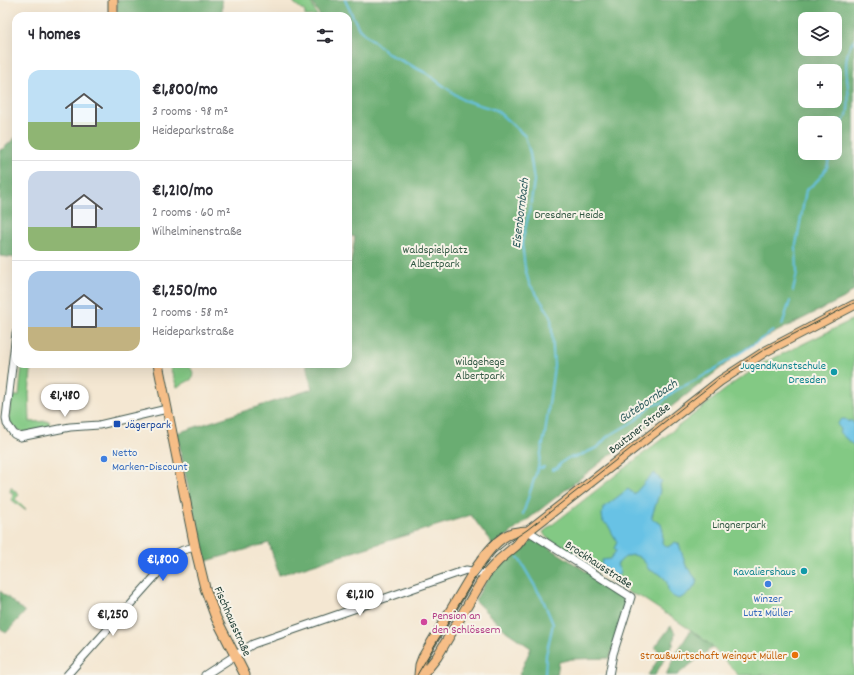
<!DOCTYPE html>
<meta charset="utf-8">
<style>
:root{--surface:#fff;--page:#f2f2f3;--text:#2b2b33;--muted:#7c7c81;--line:#e1e1e2;--accent:#2563eb}
body{margin:0;font-family:Dekko,sans-serif;background:var(--page);color:var(--text);height:100vh;display:flex;flex-direction:column;font-size:15px;white-space:nowrap}
*{box-sizing:border-box;margin:0}
p{font-size:13px;color:var(--muted)}
.icon{flex:none;width:22px;height:22px;fill:none;stroke:currentColor;stroke-width:2;stroke-linecap:round;stroke-linejoin:round}
.map{position:relative;flex:1;overflow:hidden}
.side{position:absolute;left:12px;top:12px;width:340px;height:356px;display:flex;flex-direction:column;background:var(--surface);border-radius:12px;box-shadow:0 4px 16px #0002}
.side>*{flex:none}
.tools{position:absolute;left:798px;top:12px;display:grid;gap:8px}
.tools a{display:grid;place-items:center;width:44px;height:44px;border-radius:8px;background:var(--surface);box-shadow:0 4px 16px #0002;font-size:20px}
.price{position:absolute;translate:-50% -34px;padding:0 9px;border-radius:14px;background:#fff;color:#222;font-size:13px;line-height:26px;filter:drop-shadow(0 1px 2px #0008)}
.price::after{content:'';position:absolute;left:50%;top:24px;width:12px;height:9px;margin-left:-6px;background:inherit;clip-path:polygon(0 0,100% 0,50% 100%)}
.price.on{background:var(--accent);color:#fff}
ul{padding:0;list-style:none}
li{display:flex;align-items:center;gap:12px;height:100px;padding:0 16px}
li+li{border-top:1px solid var(--line)}
li span{display:grid;place-items:center;flex:none;width:112px;height:80px;border-radius:12px;color:#555}
li>.icon{margin-inline-start:auto}
span .icon{width:48px;height:48px;fill:#fffc;stroke-width:1}
li b{font-size:17px}
h2{display:flex;justify-content:space-between;align-items:center;height:48px;padding:0 16px;font-size:17px}
.map>svg:first-child{display:block}
</style>
<div class="map">
<svg width="854" height="675" viewBox="0 0 854 675">
<rect width="100%" height="100%" fill="#f7f3e8"/>
<filter id="ink" filterUnits="userSpaceOnUse"><feTurbulence type="fractalNoise" baseFrequency=".025" numOctaves="2"/><feDisplacementMap in="SourceGraphic" scale="8" xChannelSelector="R" yChannelSelector="G"/><feConvolveMatrix kernelMatrix="1 2 1 2 8 2 1 2 1" color-interpolation-filters="sRGB"/></filter>
<filter id="wash" filterUnits="userSpaceOnUse"><feTurbulence type="fractalNoise" baseFrequency=".012" numOctaves="4" result="noise"/><feDisplacementMap in="SourceGraphic" scale="16" xChannelSelector="R" yChannelSelector="G"/><feGaussianBlur stdDeviation="0.9" result="paint"/><feColorMatrix in="noise" values="0 0 0 0 0 0 0 0 0 0 0 0 0 0 0 0 0 1.4 0 .05"/><feComposite in="paint" operator="in"/></filter>
<g filter="url(#wash)">
<rect width="100%" height="100%" fill="#f4e7d2"/>
<path fill="#83c984" stroke="#51835c" d="M294,0H310L317,16H305V12L294,3Z
M854,319V675H738L713,647L691,630L639,596L631,594L546,537L543,532L735,382L764,363Z
M22,364H29L31,371L29,394L30,422L49,421L50,428L24,433L15,428L11,424L9,419L11,396H19Z
M169,364C179,364 190,362 193,373L192,379L177,387Z
M11,487L19,495L15,499L26,509L25,510L12,500L13,492H10Z"/>
<path fill="#6aad72" stroke="#447553" fill-rule="evenodd" d="M117,0H222V16H117Z
M311,0H854V290L844,298L750,345L494,546L471,515L279,575L269,543L203,562L177,433L312,389L306,364H348V273H349L355,237L348,235V16H320ZM805,19H835V49H805ZM805,71H835V101H805ZM805,123H835V153H805Z
M16,137V258L0,256V150L4,148Z
M533,540L541,542L627,598L610,658L572,659L559,662L557,675H519L531,648L506,631L475,601C479,593 483,586 488,579C499,563 517,552 533,540Z
M0,591L25,612L6,633L0,628Z
M671,626L675,633L673,645L655,675H648L661,655L655,647Z
M691,630L713,647L677,675H666L676,653Z"/>
<path fill="#67c2e5" stroke="#43808c" d="M842,419H845L849,422L850,420L854,423V446L839,432L841,429L838,426V423Z
M655,473L656,475L662,481L659,486L660,491L652,516V519L661,524L663,529L662,543L668,547L675,542L679,544L686,566L697,580C695,590 688,594 679,599C661,593 673,585 662,576C659,572 652,572 648,569C648,568 646,563 645,563C637,551 625,554 617,565L621,572L618,576L613,575L601,564L602,560L610,559L616,551L614,549L617,542L608,525L603,522L602,515L603,508L628,489L634,494C641,488 648,476 655,473Z"/>
<g fill="none" stroke-linecap="round" stroke-linejoin="round">
<path stroke="#67c2e5" stroke-width="2" d="M345,0L359,29L390,55L426,73L463,100L496,110L525,136L530,153L534,181L530,208L522,243L525,268L529,283L551,316L554,366L545,434L538,467L523,514
M835,129C838,125 845,120 847,115C854,90 837,62 854,40
M793,291L797,273L796,245L806,190C818,181 831,169 829,153
M782,325L790,301
M538,467L541,468L544,467
M552,470L557,468L562,462L568,458L579,456L598,447L607,437L636,420L653,404L662,403C670,390 692,383 705,375C728,361 751,346 773,331
M518,557L543,600L553,624L546,655L545,675"/>
</g>
</g>
<g filter="url(#ink)">
<g fill="none" stroke-linecap="round" stroke-linejoin="round">
<g stroke="#3f564c" stroke-width="9">
<path id="minor" d="M16,333L6,418L7,424L14,434L20,437L70,427L99,425L167,409
M528,531L631,597L613,654L609,675
M67,675L175,554L183,550L195,547
M205,675L253,644L466,570L486,574"/>
</g>
<g stroke="#3f564c" stroke-width="11">
<path id="major" d="M113,0V16
M158,364L195,547L205,588L216,618L245,675
M419,675L420,665L423,657L474,571C484,557 495,539 512,533C517,532 522,531 528,531
M420,675L425,672L437,657L486,574L499,560L517,545L528,531L720,381L766,351L854,305"/>
</g>
<use href="#minor" stroke="#fff" stroke-width="7"/>
<use href="#major" stroke="#f6be87" stroke-width="9"/>
<path stroke="#1f3d34" stroke-width="1" d="M417,675L474,579L482,569L495,553L506,544L527,530L719,379L765,349L854,303"/>
</g>
</g>
<g fill="#0f9aa8" stroke="#f7f3e8" stroke-width="1.5">
<circle cx="834" cy="372" r="4"/>
<circle cx="804" cy="571" r="4"/>
</g>
<rect fill="#1a4fb4" stroke="#f7f3e8" stroke-width="1.5" x="113" y="420" width="8" height="8" rx="2"/>
<g fill="#3f7fe0" stroke="#f7f3e8" stroke-width="1.5">
<circle cx="104" cy="459" r="4"/>
<circle cx="768" cy="584" r="4"/>
</g>
<circle fill="#d1479c" stroke="#f7f3e8" stroke-width="1.5" cx="424" cy="622" r="4"/>
<circle fill="#e8710a" stroke="#f7f3e8" stroke-width="1.5" cx="795" cy="655" r="4"/>
<g text-anchor="middle" stroke-width="4" stroke-linejoin="round" paint-order="stroke">
<g font-size="12" fill="#335944" stroke="#f7f3e8">
<text x="569" y="218">Dresdner Heide</text>
<text x="435" y="253">Waldspielplatz<tspan x="435" dy="14">Albertpark</tspan></text>
<text x="480" y="365">Wildgehege<tspan x="480" dy="14">Albertpark</tspan></text>
<text x="739" y="528">Lingnerpark</text>
</g>
<g font-size="12" fill="#0d838f" stroke="#f7f3e8" text-anchor="end">
<text x="826" y="369">JugendKunstschule<tspan x="826" dy="14">Dresden</tspan></text>
<text x="796" y="575">Kavaliershaus</text>
</g>
<g font-size="12" fill="#164399" stroke="#f7f3e8" text-anchor="start">
<text x="125" y="428">Jägerpark</text>
</g>
<g font-size="12" fill="#1f3d34" stroke="#f7f3e8">
<text transform="translate(639 428) rotate(-38)" y="4">Bautzner Straße</text>
<text transform="translate(599 564) rotate(33)" y="4">Brockhausstraße</text>
<text transform="translate(233 621) rotate(66)" y="4">Fischhausstraße</text>
</g>
<g font-size="12" fill="#366cbe" stroke="#f7f3e8" text-anchor="start">
<text x="112" y="456">Netto<tspan x="112" dy="14">Marken-Discount</tspan></text>
<text x="768" y="602" text-anchor="middle">Winzer<tspan x="768" dy="14">Lutz Müller</tspan></text>
</g>
<g font-size="12" fill="#b23c85" stroke="#f7f3e8" text-anchor="start">
<text x="432" y="619">Pension an<tspan x="432" dy="14">den Schlössern</tspan></text>
</g>
<g font-size="12" fill="#c56008" stroke="#f7f3e8" text-anchor="end">
<text x="787" y="659">Straußwirtschaft Weingut Müller</text>
</g>
<g font-size="13" font-style="italic" fill="#315e60" stroke="#f7f3e8">
<text transform="translate(519 213) rotate(-83)" y="5">Eisenbornbach</text>
<text transform="translate(647 400) rotate(-34)" y="5">Gutebornbach</text>
</g>
</g>
</svg>
<div class="tools">
<a><svg class="icon" aria-label="layers" viewBox="0 0 24 24"><path d="M12 4l9 5-9 5-9-5zM3 14l9 5 9-5"/></svg></a>
<a>+</a>
<a>−</a>
</div>
<b class="price" style="left:65px;top:418px">€1,480</b>
<b class="price on" style="left:163px;top:582px">€1,800</b>
<b class="price" style="left:360px;top:617px">€1,210</b>
<b class="price" style="left:113px;top:637px">€1,250</b>
<section class="side">
<h2>4 homes<svg class="icon" aria-label="filters" viewBox="0 0 24 24"><path d="M4 7h16M4 17h16"/><circle cx="9" cy="7" r="2"/><circle cx="15" cy="17" r="2"/></svg></h2>
<ul>
<li><span style="background:linear-gradient(#bfe0f5 65%,#8fb573 0)"><svg class="icon" aria-label="home" viewBox="0 0 24 24"><path d="M3 11l9-7 9 7M6 9v11h12V9"/></svg></span><div><b>€1,800/mo</b><p>3 rooms · 98 m²</p><p>Heideparkstraße</p></div></li>
<li><span style="background:linear-gradient(#c9d6e8 70%,#8fb573 0)"><svg class="icon" aria-label="home" viewBox="0 0 24 24"><path d="M3 11l9-7 9 7M6 9v11h12V9"/></svg></span><div><b>€1,210/mo</b><p>2 rooms · 60 m²</p><p>Wilhelminenstraße</p></div></li>
<li><span style="background:linear-gradient(#a9c7e8 70%,#c2b280 0)"><svg class="icon" aria-label="home" viewBox="0 0 24 24"><path d="M3 11l9-7 9 7M6 9v11h12V9"/></svg></span><div><b>€1,250/mo</b><p>2 rooms · 58 m²</p><p>Heideparkstraße</p></div></li>
</ul>
</section>
</div>
